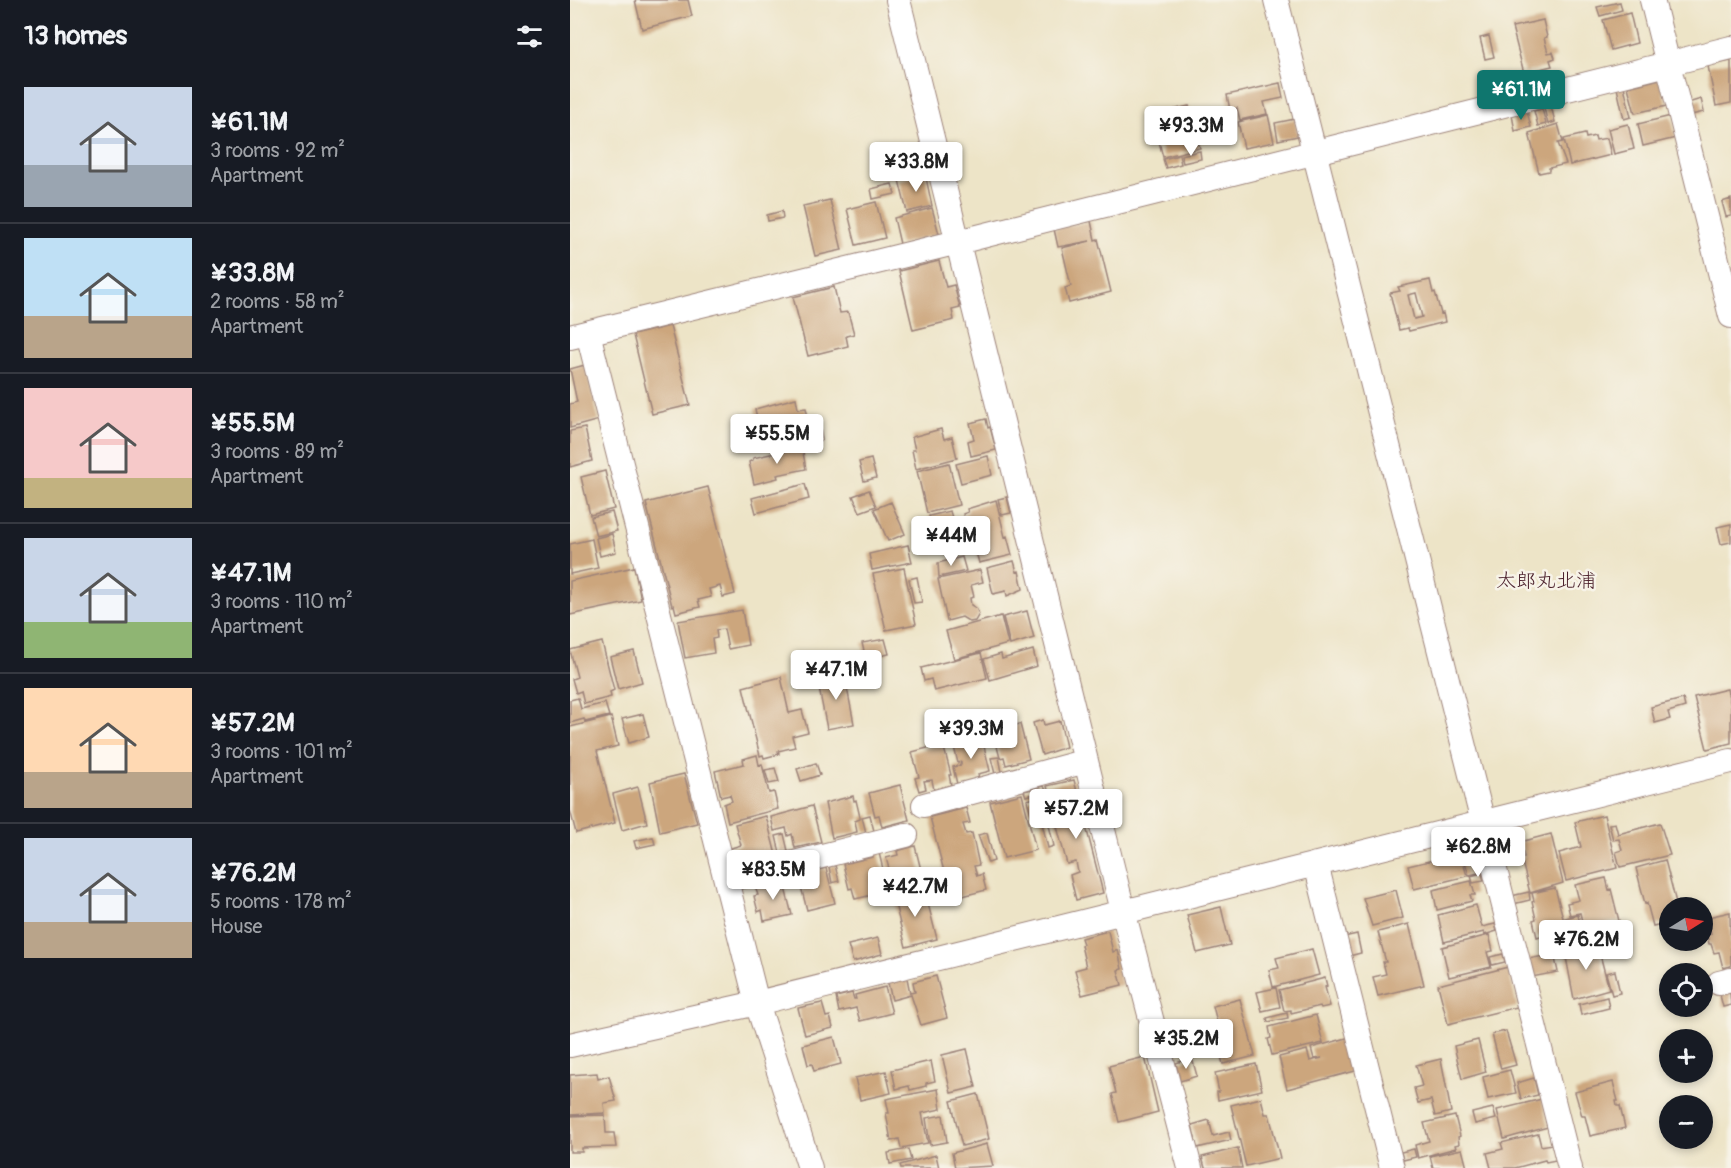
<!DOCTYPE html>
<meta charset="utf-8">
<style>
:root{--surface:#171b24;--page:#242831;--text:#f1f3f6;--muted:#9ea1a6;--line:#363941;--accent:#0f766e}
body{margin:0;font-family:Pangolin,"Klee One",sans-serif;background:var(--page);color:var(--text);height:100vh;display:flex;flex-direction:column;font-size:22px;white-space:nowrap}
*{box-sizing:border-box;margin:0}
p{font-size:20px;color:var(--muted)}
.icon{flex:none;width:33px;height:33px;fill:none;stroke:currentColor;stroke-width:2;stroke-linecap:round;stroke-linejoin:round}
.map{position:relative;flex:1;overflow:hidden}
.side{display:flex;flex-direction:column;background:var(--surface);width:570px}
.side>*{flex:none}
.needle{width:39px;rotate:79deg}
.fabs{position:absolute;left:1089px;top:897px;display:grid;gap:12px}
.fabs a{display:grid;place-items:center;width:54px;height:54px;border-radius:50%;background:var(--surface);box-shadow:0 3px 9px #0003;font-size:30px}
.price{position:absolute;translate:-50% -51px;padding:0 14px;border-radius:6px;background:#fff;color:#222;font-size:20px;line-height:39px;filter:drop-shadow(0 2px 3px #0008)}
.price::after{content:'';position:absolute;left:50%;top:36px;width:18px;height:14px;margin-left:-9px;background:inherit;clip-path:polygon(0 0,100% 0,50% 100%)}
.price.on{background:var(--accent);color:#fff}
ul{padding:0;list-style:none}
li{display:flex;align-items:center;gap:18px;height:150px;padding:0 24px}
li+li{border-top:2px solid var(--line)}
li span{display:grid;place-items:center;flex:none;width:168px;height:120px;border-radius:0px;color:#555}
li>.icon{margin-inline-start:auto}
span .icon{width:72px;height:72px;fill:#fffc;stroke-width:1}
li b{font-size:26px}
h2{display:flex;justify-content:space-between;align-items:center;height:72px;padding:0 24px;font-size:26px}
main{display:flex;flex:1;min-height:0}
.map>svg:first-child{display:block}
</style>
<main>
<section class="side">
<h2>13 homes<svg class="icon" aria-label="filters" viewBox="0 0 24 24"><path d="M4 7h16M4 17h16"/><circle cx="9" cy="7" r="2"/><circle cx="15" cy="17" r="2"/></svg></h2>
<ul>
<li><span style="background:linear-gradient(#c9d6e8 65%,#9aa5b1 0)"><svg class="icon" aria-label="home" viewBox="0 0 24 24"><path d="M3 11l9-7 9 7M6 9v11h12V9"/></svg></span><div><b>¥61.1M</b><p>3 rooms · 92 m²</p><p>Apartment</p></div></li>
<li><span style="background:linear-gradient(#bfe0f5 65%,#b9a48a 0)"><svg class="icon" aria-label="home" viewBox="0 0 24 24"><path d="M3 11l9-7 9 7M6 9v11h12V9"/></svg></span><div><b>¥33.8M</b><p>2 rooms · 58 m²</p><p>Apartment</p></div></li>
<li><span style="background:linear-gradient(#f6c9c9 75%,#c2b280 0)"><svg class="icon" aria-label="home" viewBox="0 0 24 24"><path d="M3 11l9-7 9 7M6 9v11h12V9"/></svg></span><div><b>¥55.5M</b><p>3 rooms · 89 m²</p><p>Apartment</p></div></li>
<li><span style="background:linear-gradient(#c9d6e8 70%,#8fb573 0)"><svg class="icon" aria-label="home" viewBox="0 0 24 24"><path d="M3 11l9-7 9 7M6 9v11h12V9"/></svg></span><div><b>¥47.1M</b><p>3 rooms · 110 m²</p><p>Apartment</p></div></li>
<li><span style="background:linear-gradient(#ffd9b3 70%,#b9a48a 0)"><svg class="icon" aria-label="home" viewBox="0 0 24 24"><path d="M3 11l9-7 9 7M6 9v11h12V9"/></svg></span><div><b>¥57.2M</b><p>3 rooms · 101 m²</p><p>Apartment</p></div></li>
<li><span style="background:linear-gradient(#c9d6e8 70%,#b9a48a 0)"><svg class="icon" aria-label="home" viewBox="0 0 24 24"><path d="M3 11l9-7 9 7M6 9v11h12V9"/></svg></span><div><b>¥76.2M</b><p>5 rooms · 178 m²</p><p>House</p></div></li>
</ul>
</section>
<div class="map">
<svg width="1161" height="1168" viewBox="0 0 1161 1168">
<rect width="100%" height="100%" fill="#f7f3e8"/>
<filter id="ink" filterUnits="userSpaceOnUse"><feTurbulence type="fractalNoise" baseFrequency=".0167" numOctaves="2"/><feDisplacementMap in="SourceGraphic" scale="12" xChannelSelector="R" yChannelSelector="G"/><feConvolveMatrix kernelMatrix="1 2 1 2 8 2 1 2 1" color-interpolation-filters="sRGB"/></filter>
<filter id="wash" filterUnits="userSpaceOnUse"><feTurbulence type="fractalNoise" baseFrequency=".008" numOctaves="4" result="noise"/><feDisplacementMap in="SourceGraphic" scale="24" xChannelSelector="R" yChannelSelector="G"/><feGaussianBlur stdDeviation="1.35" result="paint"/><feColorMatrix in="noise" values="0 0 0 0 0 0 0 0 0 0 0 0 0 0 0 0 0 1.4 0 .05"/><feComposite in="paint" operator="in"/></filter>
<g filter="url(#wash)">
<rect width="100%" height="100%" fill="#ede4c7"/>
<g id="blocks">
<path fill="#cca67d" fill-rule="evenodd" d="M65,0H118L122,16L72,29Z
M1050,2L1052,10L1030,16L1027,7Z
M1060,13L1067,43L1041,50L1033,20Z
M973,20L977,37L974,38L978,53L983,52L985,58L980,60L982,66L954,73L942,27Z
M919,36L924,57L915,59L910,38Z
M1161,61V103L1146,106L1138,66Z
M1090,79L1097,106L1065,113L1058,87Z
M710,83L713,98L694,102L697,114L670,120L667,108L660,110L657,95Z
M1054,86L1061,117L1054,119L1047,88Z
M1131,99L1134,112L1121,115L1118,103Z
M619,106L630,148L593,157L582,115Z
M981,106L985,122L978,124L974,108Z
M972,109L976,124L968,126L964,111Z
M957,111L961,127L945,131L942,115Z
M698,115L704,142L674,148L668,122Z
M1101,116L1106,138L1073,146L1068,124Z
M725,119L728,136L708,140L705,123Z
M988,124L993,142L988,143L996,164L979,168V171L969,173L959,133Z
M1058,124L1064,149L1044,154L1038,129Z
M1015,134L1016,138L1025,136L1026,140L1037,138L1041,155L1000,165L994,139Z
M630,151L631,159L613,163L611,155Z
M609,155L611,164L596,168L593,159Z
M355,173L362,206L337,212L329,180Z
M322,184L325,194L303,199L301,189Z
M1161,199V216L1156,217L1152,202Z
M260,200L272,250L245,256L233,206Z
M306,202L315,238L286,245L277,209Z
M362,208L369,234L330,244L324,218Z
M212,211L213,218L198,221L197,215Z
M521,221L525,240L528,239L541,292L499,303L495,288L501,286L492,248L520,241L488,247L484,229Z
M369,261L376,287L384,285L390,308L382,310L384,320L343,330L329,271Z
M860,280L863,293L865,292L871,314L873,313L875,322L839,331L838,328L829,330L820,293L830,291L828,287ZM846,293L852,317L844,319L838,295Z
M264,287L270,313L278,312L284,334L276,336L278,346L238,356L223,297Z
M100,326L120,405L82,414L63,335Z
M15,365L29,420L0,428V404L7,402L0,369Z
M226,398L228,409L236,408L238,417L235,418L236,420L248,417L252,440L241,443L240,438L198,448V446L193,447L185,409Z
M416,419L418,428L420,427L426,450L401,456L398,441L404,439L400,423Z
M15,428L22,461L0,467V431Z
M371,429L374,439L382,437L387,458L346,469L342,450H345L342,437Z
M232,447L236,469L207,475L208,478L184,484L179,462L183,460V458Z
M418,456L422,475L391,483L386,464Z
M301,459L306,478L294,481L289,462Z
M379,463L389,505L357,513L347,471Z
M35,471L44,509L20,515L11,477Z
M235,484L239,499L186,513L182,498Z
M138,487L165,594L153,597L150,586L139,589L141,597L128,600L130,607L106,613L104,605L102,606L76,503Z
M299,490L306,506L290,512L283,496Z
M437,497L441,513L432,515L428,499Z
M426,500L435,537L437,536L442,555L409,563L403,541L400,542L393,514L398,512L397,509Z
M321,502L335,534L318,541L304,509Z
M380,511L384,525L363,531L359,516Z
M42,512L47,531L26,536L21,517Z
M1161,524V542L1151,544L1147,527Z
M42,534L46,552L30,556L26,538Z
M22,539L28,568L0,574V544Z
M338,545L342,562L302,570L299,554Z
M392,557L396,571L369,577L368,563Z
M444,561L447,572L449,571L453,589L437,596L436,591L423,594L417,568Z
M64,567L71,600L0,615V581Z
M334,568L346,624L316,630L303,574Z
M410,570L413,582L401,585L404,597L400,598L401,605L406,608L409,614L405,621L400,622L392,617L377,621L368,579Z
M347,577L352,602L344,603L339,579Z
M172,610L178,645L158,649L154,629L146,630L147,638L142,639L144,653L115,658L108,621Z
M457,611L464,638L440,645L433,617Z
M431,616L438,644L384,659L376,631Z
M315,639L319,654L296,659L292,643Z
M32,642L44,690L40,692L41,697L14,704L11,691L6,693L2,679L7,677L0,650Z
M463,650L467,666L420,680L414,659L431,654L432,659Z
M64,651L72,682L48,689L40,657Z
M411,653L417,678L364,691L361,679L354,681L351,668Z
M274,672L284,724L257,729L247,678Z
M211,677L219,713L232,710L238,732L222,736L225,747L208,751L209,754L194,758L193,755L190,756L173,687Z
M1157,689L1161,706V743L1137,749L1124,697Z
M8,698L11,709L35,703L39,716L15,722L14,719L0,723V700Z
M1113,699L1115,707L1098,712L1100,719L1085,723L1081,707Z
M73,714L79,737L59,743L52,719Z
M41,717L48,746L27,751L45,823L6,833L0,810V727Z
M473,720L474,725L490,721L496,747L472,755L463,723Z
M450,724L459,759L436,765L434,757L430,758L423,731Z
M411,734L420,771L408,774L409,779L387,784L383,767L391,765V762L388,763L384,747L395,745L393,738Z
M373,744L381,775H379L381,785L364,790L362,780L354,781L356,789L349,791L345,778L349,777L342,752Z
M187,755L189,765L192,764L199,793L204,792L208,809L158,822L154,804L162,801L160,795L151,797L145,771L174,764L173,759Z
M429,757L432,772L425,774L421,758Z
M246,763L250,775L231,781L227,769Z
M205,768L209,782L199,784L195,770Z
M114,774L127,823L90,832L80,782Z
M504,780L533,893L506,900L500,875L508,872L506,862L497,864L485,819L494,817L492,806L483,809L477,786Z
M330,785L339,820L312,827L309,815L305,816L299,793Z
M474,786L476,791L456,796L454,791Z
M68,787L77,823L52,830L43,794Z
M452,794L466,850L434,858L420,802Z
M283,796L284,801L286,800L290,817V819L285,821L287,832L262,838L255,803Z
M472,796L484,846L478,848L470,815L462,817L457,800Z
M242,806L251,842L225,848L222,834L218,836L216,828L204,831L201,817Z
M396,808L400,823L393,824L396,834L402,833L409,865L404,866L407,876L412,874L416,890L381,899L360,817Z
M300,815L304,831L296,833L292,817Z
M1034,815L1047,868L996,881L989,853L1011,847L1005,822Z
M196,816L206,855L174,863L173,854L161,858L158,849L171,845L165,824Z
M1045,823L1048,834L1090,823L1100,855L1050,867L1046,852L1052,850L1049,839L1043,840L1039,824Z
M417,833L424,861L418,863L408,835Z
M214,834L218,851L210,853L206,836Z
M981,834L993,883L960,893L951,858L954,857L950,842Z
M83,837L85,844L66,848L64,841Z
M945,839L948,855L935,858L931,842Z
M345,846L354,882L319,891L315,873L320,872L316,858L328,855L327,851Z
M309,853L313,869L306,871L311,893L285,899L282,888L279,889L273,864L303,857L302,854Z
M884,855V857L891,855L897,876L844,889L838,866Z
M909,858L913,872L899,875L895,862Z
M1095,860L1106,903L1108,902L1109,908H1100V922L1083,926L1077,903L1075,904L1066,868Z
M265,865L269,881L262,883L259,867Z
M256,868L265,903L237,910L228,875Z
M912,873L914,881L903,883L901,876Z
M1036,878L1039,890L1041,889L1049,921L1014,929L1010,913L1000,915L997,903L1009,900L1005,885Z
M213,880L222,915L194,921L192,910L188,912L184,896L188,895L185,887Z
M901,881L905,895H900L902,901L867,910L863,890Z
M354,888L367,939L336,947L323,896Z
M985,888L996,929L967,937L963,920L966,919L962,902L964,901L962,893Z
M826,890L833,918L802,926L793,898Z
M959,892L960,900L943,904L941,896Z
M906,905L912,927L925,924L927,931L914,935V932L874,942L868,915Z
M651,907L660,945L627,953L617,915Z
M1160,912L1161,966L1153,968L1149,952L1144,953L1141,944H1139L1137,935L1141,934L1138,917Z
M1008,915L1012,933L1000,936L995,918Z
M839,924L854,985L808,996L803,977L816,974L813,962H816L808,932Z
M538,931L543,952L548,950L552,969L548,970L552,985L512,995L505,970L516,967L511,945L513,944L511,938Z
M787,934L791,953L779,956L774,937Z
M919,935L923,951L917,952L921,967L879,977L872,947Z
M308,938L312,954L283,962L278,945Z
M1027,943L1039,989L1004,999L995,952Z
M742,949L749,975L703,987L699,970L709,968L706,958Z
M933,954L935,962L922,965L920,957Z
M984,954L988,972L962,977L958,959Z
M938,967L947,1007L878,1024L868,985Z
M1045,971L1050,993L1042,995L1036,973Z
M366,976L377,1018L351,1025L341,995L322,1000L318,983L337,978L340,993L345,992L343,982Z
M755,978L757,986L755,987L760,1006L751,1008L750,1006L721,1013V1010L714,1011L709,990Z
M315,987L322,1013L290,1021L286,1008L269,1012L266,997L282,993L284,999H286L285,995Z
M706,988L710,1007L692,1011L687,992Z
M1160,993L1161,1005L1153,1007L1150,995Z
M1037,997L1039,1008L1011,1015L1009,1004Z
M670,999L685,1056L653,1064L642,1023L647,1022L643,1006Z
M252,1003L256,1017L260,1016L263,1028L235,1035L228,1008Z
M717,1013L718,1018L698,1022L697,1018Z
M746,1015L753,1043L702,1055L698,1039L701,1038L699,1027Z
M936,1031L946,1065L931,1069L922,1034Z
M264,1037L271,1064L244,1071L242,1064L238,1065L233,1045Z
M777,1038L789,1070L717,1089L709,1057L737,1050L740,1061L752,1058L744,1059L741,1048Z
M908,1040L916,1072L892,1079L884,1046Z
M397,1049L406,1087L381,1093L372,1055Z
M575,1057L588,1112L549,1122L542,1094L546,1093L539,1066Z
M622,1058L627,1076L610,1081L606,1063Z
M871,1059L881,1112L865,1116L861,1100L848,1103L844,1088L852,1086L846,1065Z
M361,1061L365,1081L356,1083V1086L340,1090L339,1086L326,1089L322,1070Z
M686,1064L692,1090L648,1100L647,1092H649L645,1073Z
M940,1070L946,1093L918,1099L913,1077Z
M316,1071L321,1093L290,1100L285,1078Z
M27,1073L28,1079L39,1076L46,1101L34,1103L35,1113L0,1115V1075Z
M964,1078L968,1095L951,1099L947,1083Z
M1043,1082L1048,1101H1046L1047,1106H1050L1055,1128L1020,1136L1015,1116H1012L1005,1092Z
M368,1089L371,1109L352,1113L358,1143L331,1148L329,1139L321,1141L316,1113H319L316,1099Z
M408,1094L419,1139L392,1146L381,1101Z
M691,1098L695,1114H699L710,1158L676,1166L661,1105Z
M972,1099L978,1127L934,1139L927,1110Z
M923,1108L926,1119L905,1124L902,1113Z
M35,1115L36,1133H44L46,1147L12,1148V1152H0V1116Z
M373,1115L377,1142L360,1145L356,1118Z
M885,1116L890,1136L888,1137L889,1144L885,1145L886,1148L848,1158L845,1145L859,1141L854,1123Z
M639,1120L643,1136L659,1132L661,1140L627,1148L622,1125Z
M968,1134L971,1146L982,1144L986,1160L976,1162L975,1160L945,1168H921L917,1153L933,1149L931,1143Z
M417,1144L423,1166L385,1168L382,1153Z
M668,1148L672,1168H635L632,1157Z
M338,1149L341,1160L320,1164L318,1153Z
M844,1149L846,1157L833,1160L831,1152Z
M892,1149L897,1168H863L860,1156Z
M366,1155L369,1168H331L330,1165Z"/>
</g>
</g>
<g filter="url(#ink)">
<use href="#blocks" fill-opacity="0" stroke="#9c8279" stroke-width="1.5"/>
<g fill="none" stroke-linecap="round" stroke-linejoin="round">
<g stroke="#9c8279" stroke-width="26">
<path id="minor" d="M328,0L553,911L620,1168
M706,0L1000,1168
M1082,0L1161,316
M18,333L187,1003L240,1168
M0,337L388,242L1161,48
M354,805L516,761
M746,864L822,1168
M156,880L336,835
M1149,983L1161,980
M0,1045L187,1003L1161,761"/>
</g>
<use href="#minor" stroke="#fff" stroke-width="24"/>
</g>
</g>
<g text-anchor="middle" stroke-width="5" stroke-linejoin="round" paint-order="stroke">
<g font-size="20" fill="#4a1f2b" stroke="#f7f3e8">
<text x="976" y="587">太郎丸北浦</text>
</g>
</g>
</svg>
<div class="fabs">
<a><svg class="needle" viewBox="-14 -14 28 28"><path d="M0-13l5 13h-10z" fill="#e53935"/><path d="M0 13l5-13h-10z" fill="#9ea1a6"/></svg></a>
<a><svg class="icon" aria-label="locate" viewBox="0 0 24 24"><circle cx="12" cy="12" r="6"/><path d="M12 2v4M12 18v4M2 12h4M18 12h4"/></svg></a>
<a>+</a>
<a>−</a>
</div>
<b class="price on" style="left:951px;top:121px">¥61.1M</b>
<b class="price" style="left:621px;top:157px">¥93.3M</b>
<b class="price" style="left:346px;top:193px">¥33.8M</b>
<b class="price" style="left:207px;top:465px">¥55.5M</b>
<b class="price" style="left:381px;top:567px">¥44M</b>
<b class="price" style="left:266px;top:701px">¥47.1M</b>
<b class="price" style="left:401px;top:760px">¥39.3M</b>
<b class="price" style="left:506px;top:840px">¥57.2M</b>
<b class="price" style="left:908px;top:878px">¥62.8M</b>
<b class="price" style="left:203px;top:901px">¥83.5M</b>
<b class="price" style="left:345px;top:918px">¥42.7M</b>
<b class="price" style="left:1016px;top:971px">¥76.2M</b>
<b class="price" style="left:616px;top:1070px">¥35.2M</b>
</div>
</main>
